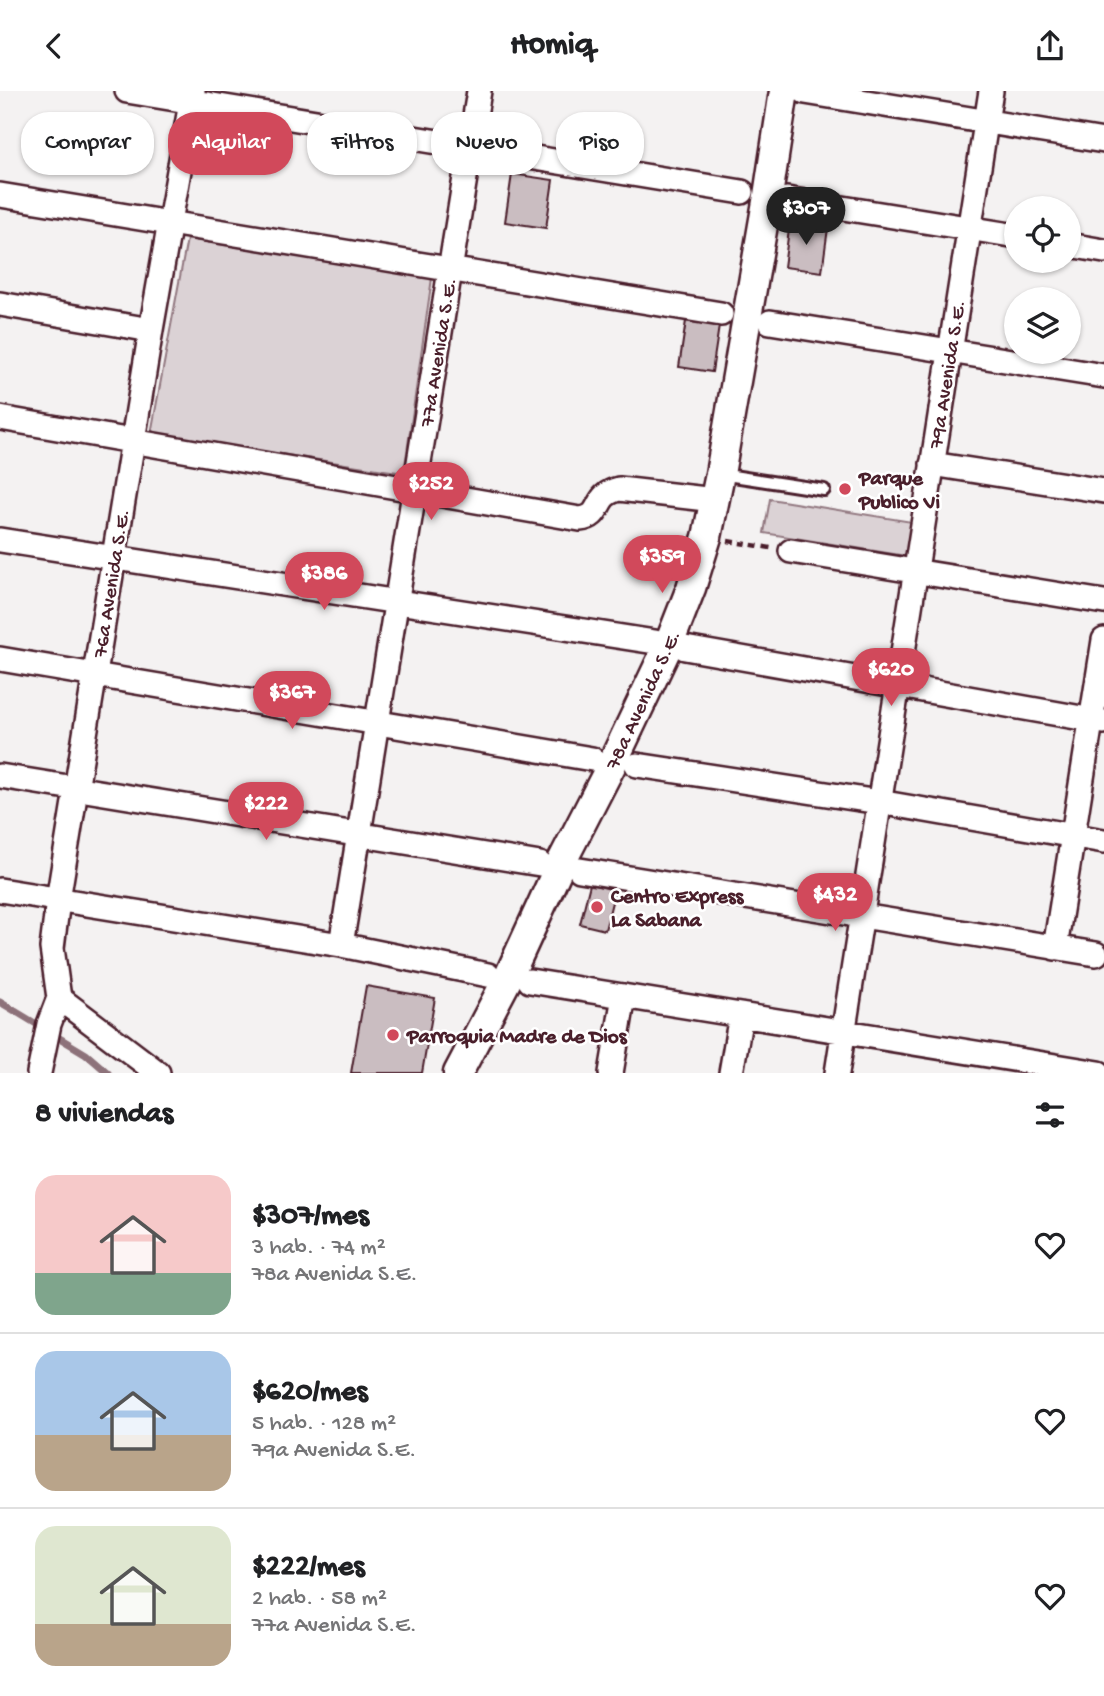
<!DOCTYPE html>
<html lang="es">
<meta charset="utf-8">
<style>
:root{--surface:#fff;--page:#f6f6f6;--text:#202124;--muted:#757577;--line:#e0e0e0;--accent:#d1495b}
body{margin:0;font-family:"Gochi Hand",sans-serif;background:var(--page);color:var(--text);height:100vh;display:flex;flex-direction:column;font-size:26px;white-space:nowrap}
*{box-sizing:border-box;margin:0}
p{font-size:23px;color:var(--muted)}
.icon{flex:none;width:38px;height:38px;fill:none;stroke:currentColor;stroke-width:2;stroke-linecap:round;stroke-linejoin:round}
.map{position:relative;height:982px;overflow:hidden}
.side{display:flex;flex-direction:column;background:var(--surface);flex:1}
.side>*{flex:none}
.banner{position:absolute;left:21px;top:21px;width:700px;height:63px;display:flex;gap:14px}
.buttons{position:absolute;left:1004px;top:105px;display:grid;gap:14px}
.buttons a{display:grid;place-items:center;width:77px;height:77px;border-radius:50%;background:var(--surface);box-shadow:0 2px 5px #0004;font-size:35px}
.price{position:absolute;translate:-50% -60px;padding:0 16px;border-radius:24px;background:var(--accent);color:#fff;font-size:23px;line-height:46px;filter:drop-shadow(0 2px 4px #0008)}
.price::after{content:'';position:absolute;left:50%;top:42px;width:21px;height:16px;margin-left:-10px;background:inherit;clip-path:polygon(0 0,100% 0,50% 100%)}
.price.current{background:#222;color:#fff}
ul{padding:0;list-style:none}
li{display:flex;align-items:center;gap:21px;height:175px;padding:0 35px}
li+li{border-top:2px solid var(--line)}
li span{display:grid;place-items:center;flex:none;width:196px;height:140px;border-radius:21px;color:#555}
li>.icon{margin-inline-start:auto}
span .icon{width:84px;height:84px;fill:#fffc;stroke-width:1}
li b{font-size:30px}
h2{display:flex;justify-content:space-between;align-items:center;height:84px;padding:0 35px;font-size:30px}
.pill{padding:0 24px;border-radius:28px;background:var(--surface);box-shadow:0 2px 5px #0004;font-size:24px;line-height:63px}
.pill.current{background:var(--accent);color:#fff}
header{display:flex;justify-content:space-between;align-items:center;height:91px;padding:0 35px;background:var(--surface);font-size:32px;font-weight:700}
.map>svg:first-child{display:block}
</style>
<header><svg class="icon" aria-label="back" viewBox="0 0 24 24"><path d="M15 5l-7 7 7 7"/></svg>Homiq<svg class="icon" aria-label="share" viewBox="0 0 24 24"><path d="M12 15V3M7 8l5-5 5 5M5 13v7h14v-7"/></svg></header>
<div class="map">
<svg width="1104" height="982" viewBox="0 0 1104 982">
<rect width="100%" height="100%" fill="#f4f2f2"/>
<filter id="ink" filterUnits="userSpaceOnUse"><feTurbulence type="fractalNoise" baseFrequency=".0143" numOctaves="2"/><feDisplacementMap in="SourceGraphic" scale="14" xChannelSelector="R" yChannelSelector="G"/><feConvolveMatrix kernelMatrix="1 2 1 2 8 2 1 2 1" color-interpolation-filters="sRGB"/></filter>
<g filter="url(#ink)">
<path fill="#dbd2d5" stroke="#927880" stroke-width="2" d="M187,148L432,187L404,382L151,343Z
M770,408L912,431L906,465L764,442Z"/>
<g fill="none" stroke-linecap="round" stroke-linejoin="round">
<path stroke="#8d727a" stroke-width="7" d="M0,911L86,963L108,982"/>
</g>
<path fill="#cabdc1" stroke="#4a1f2b" stroke-width="2" d="M512,83L553,89L546,137L505,131Z
M790,131L828,137L822,181L784,176Z
M686,230L719,235L712,281L679,276Z
M590,793L615,799L605,839L580,833Z
M366,895L435,907L422,982H351Z"/>
<g fill="none" stroke-linecap="round" stroke-linejoin="round">
<g stroke="#4a1f2b" stroke-width="16">
<path id="service" d="M720,383L824,399"/>
</g>
<g stroke="#4a1f2b" stroke-width="28">
<path id="minor" d="M127,0L742,101
M805,1L1104,50
M0,104L721,223
M787,108L1017,145
M1069,154L1104,160
M0,213L151,239
M770,231L1104,285
M0,327L580,428C604,426 592,404 619,398L715,409
M932,373L1104,400
M0,449L655,551
M791,460L1104,511
M685,557L1104,631
M0,568L592,668
M637,674L879,711L1104,750
M0,685L540,773
M580,779L1096,863
M0,799L341,854L488,884
M341,854L479,0
M1055,857L1104,549
M530,890L1099,982
M59,907L158,982
M39,982L49,933L59,907L52,857L58,809L151,239L193,0
M611,982L624,905
M731,982L741,924
M837,982L991,0"/>
</g>
<g stroke="#4a1f2b" stroke-width="33">
<path id="tertiary" d="M458,982L508,887L559,776L613,671L669,553L691,497L707,446L720,383L768,105L784,0"/>
</g>
<path stroke="#4a1f2b" stroke-width="4.5" stroke-dasharray="7 5" stroke-linecap="butt" d="M728,450L771,457"/>
<use href="#service" stroke="#fff" stroke-width="10"/>
<use href="#minor" stroke="#fff" stroke-width="23"/>
<use href="#tertiary" stroke="#fff" stroke-width="28"/>
</g>
</g>
<g fill="#d1495b" stroke="#fff" stroke-width="2.5">
<circle cx="845" cy="398" r="7"/>
<circle cx="597" cy="816" r="7"/>
<circle cx="393" cy="944" r="7"/>
</g>
<g text-anchor="middle" stroke-width="5" stroke-linejoin="round" paint-order="stroke">
<g font-size="21" fill="#4a1f2b" stroke="#fff">
<text transform="translate(437 261) rotate(-81)" y="7">77a Avenida S.E.</text>
<text transform="translate(946 283) rotate(-81)" y="7">79a Avenida S.E.</text>
<text transform="translate(110 492) rotate(-81)" y="7">76a Avenida S.E.</text>
<text transform="translate(642 608) rotate(-65)" y="7">78a Avenida S.E.</text>
</g>
<g font-size="21" font-weight="bold" fill="#4a1f2b" stroke="#fff" text-anchor="start">
<text x="859" y="393">Parque<tspan x="859" dy="24">Publico Vi</tspan></text>
<text x="611" y="811">Centro Express<tspan x="611" dy="24">La Sabana</tspan></text>
<text x="407" y="951">Parroquia Madre de Dios</text>
</g>
</g>
</svg>
<div class="buttons">
<a><svg class="icon" aria-label="locate" viewBox="0 0 24 24"><circle cx="12" cy="12" r="6"/><path d="M12 2v4M12 18v4M2 12h4M18 12h4"/></svg></a>
<a><svg class="icon" aria-label="layers" viewBox="0 0 24 24"><path d="M12 4l9 5-9 5-9-5zM3 14l9 5 9-5"/></svg></a>
</div>
<b class="price current" style="left:806px;top:156px">$307</b>
<b class="price" style="left:431px;top:431px">$252</b>
<b class="price" style="left:662px;top:504px">$359</b>
<b class="price" style="left:324px;top:521px">$386</b>
<b class="price" style="left:891px;top:617px">$620</b>
<b class="price" style="left:292px;top:640px">$367</b>
<b class="price" style="left:266px;top:751px">$222</b>
<b class="price" style="left:835px;top:842px">$432</b>
<div class="banner">
<a class="pill">Comprar</a>
<a class="pill current">Alquilar</a>
<a class="pill">Filtros</a>
<a class="pill">Nuevo</a>
<a class="pill">Piso</a>
</div>
</div>
<section class="side">
<h2>8 viviendas<svg class="icon" aria-label="filters" viewBox="0 0 24 24"><path d="M4 7h16M4 17h16"/><circle cx="9" cy="7" r="2"/><circle cx="15" cy="17" r="2"/></svg></h2>
<ul>
<li><span style="background:linear-gradient(#f6c9c9 70%,#7fa58c 0)"><svg class="icon" aria-label="home" viewBox="0 0 24 24"><path d="M3 11l9-7 9 7M6 9v11h12V9"/></svg></span><div><b>$307/mes</b><p>3 hab. · 74 m²</p><p>78a Avenida S.E.</p></div><svg class="icon" aria-label="heart" viewBox="0 0 24 24"><path d="M12 20l-8-8c-3-5 5-10 8-4 3-6 11-1 8 4z"/></svg></li>
<li><span style="background:linear-gradient(#a9c7e8 60%,#b9a48a 0)"><svg class="icon" aria-label="home" viewBox="0 0 24 24"><path d="M3 11l9-7 9 7M6 9v11h12V9"/></svg></span><div><b>$620/mes</b><p>5 hab. · 128 m²</p><p>79a Avenida S.E.</p></div><svg class="icon" aria-label="heart" viewBox="0 0 24 24"><path d="M12 20l-8-8c-3-5 5-10 8-4 3-6 11-1 8 4z"/></svg></li>
<li><span style="background:linear-gradient(#dfe7d0 70%,#b9a48a 0)"><svg class="icon" aria-label="home" viewBox="0 0 24 24"><path d="M3 11l9-7 9 7M6 9v11h12V9"/></svg></span><div><b>$222/mes</b><p>2 hab. · 58 m²</p><p>77a Avenida S.E.</p></div><svg class="icon" aria-label="heart" viewBox="0 0 24 24"><path d="M12 20l-8-8c-3-5 5-10 8-4 3-6 11-1 8 4z"/></svg></li>
</ul>
</section>
